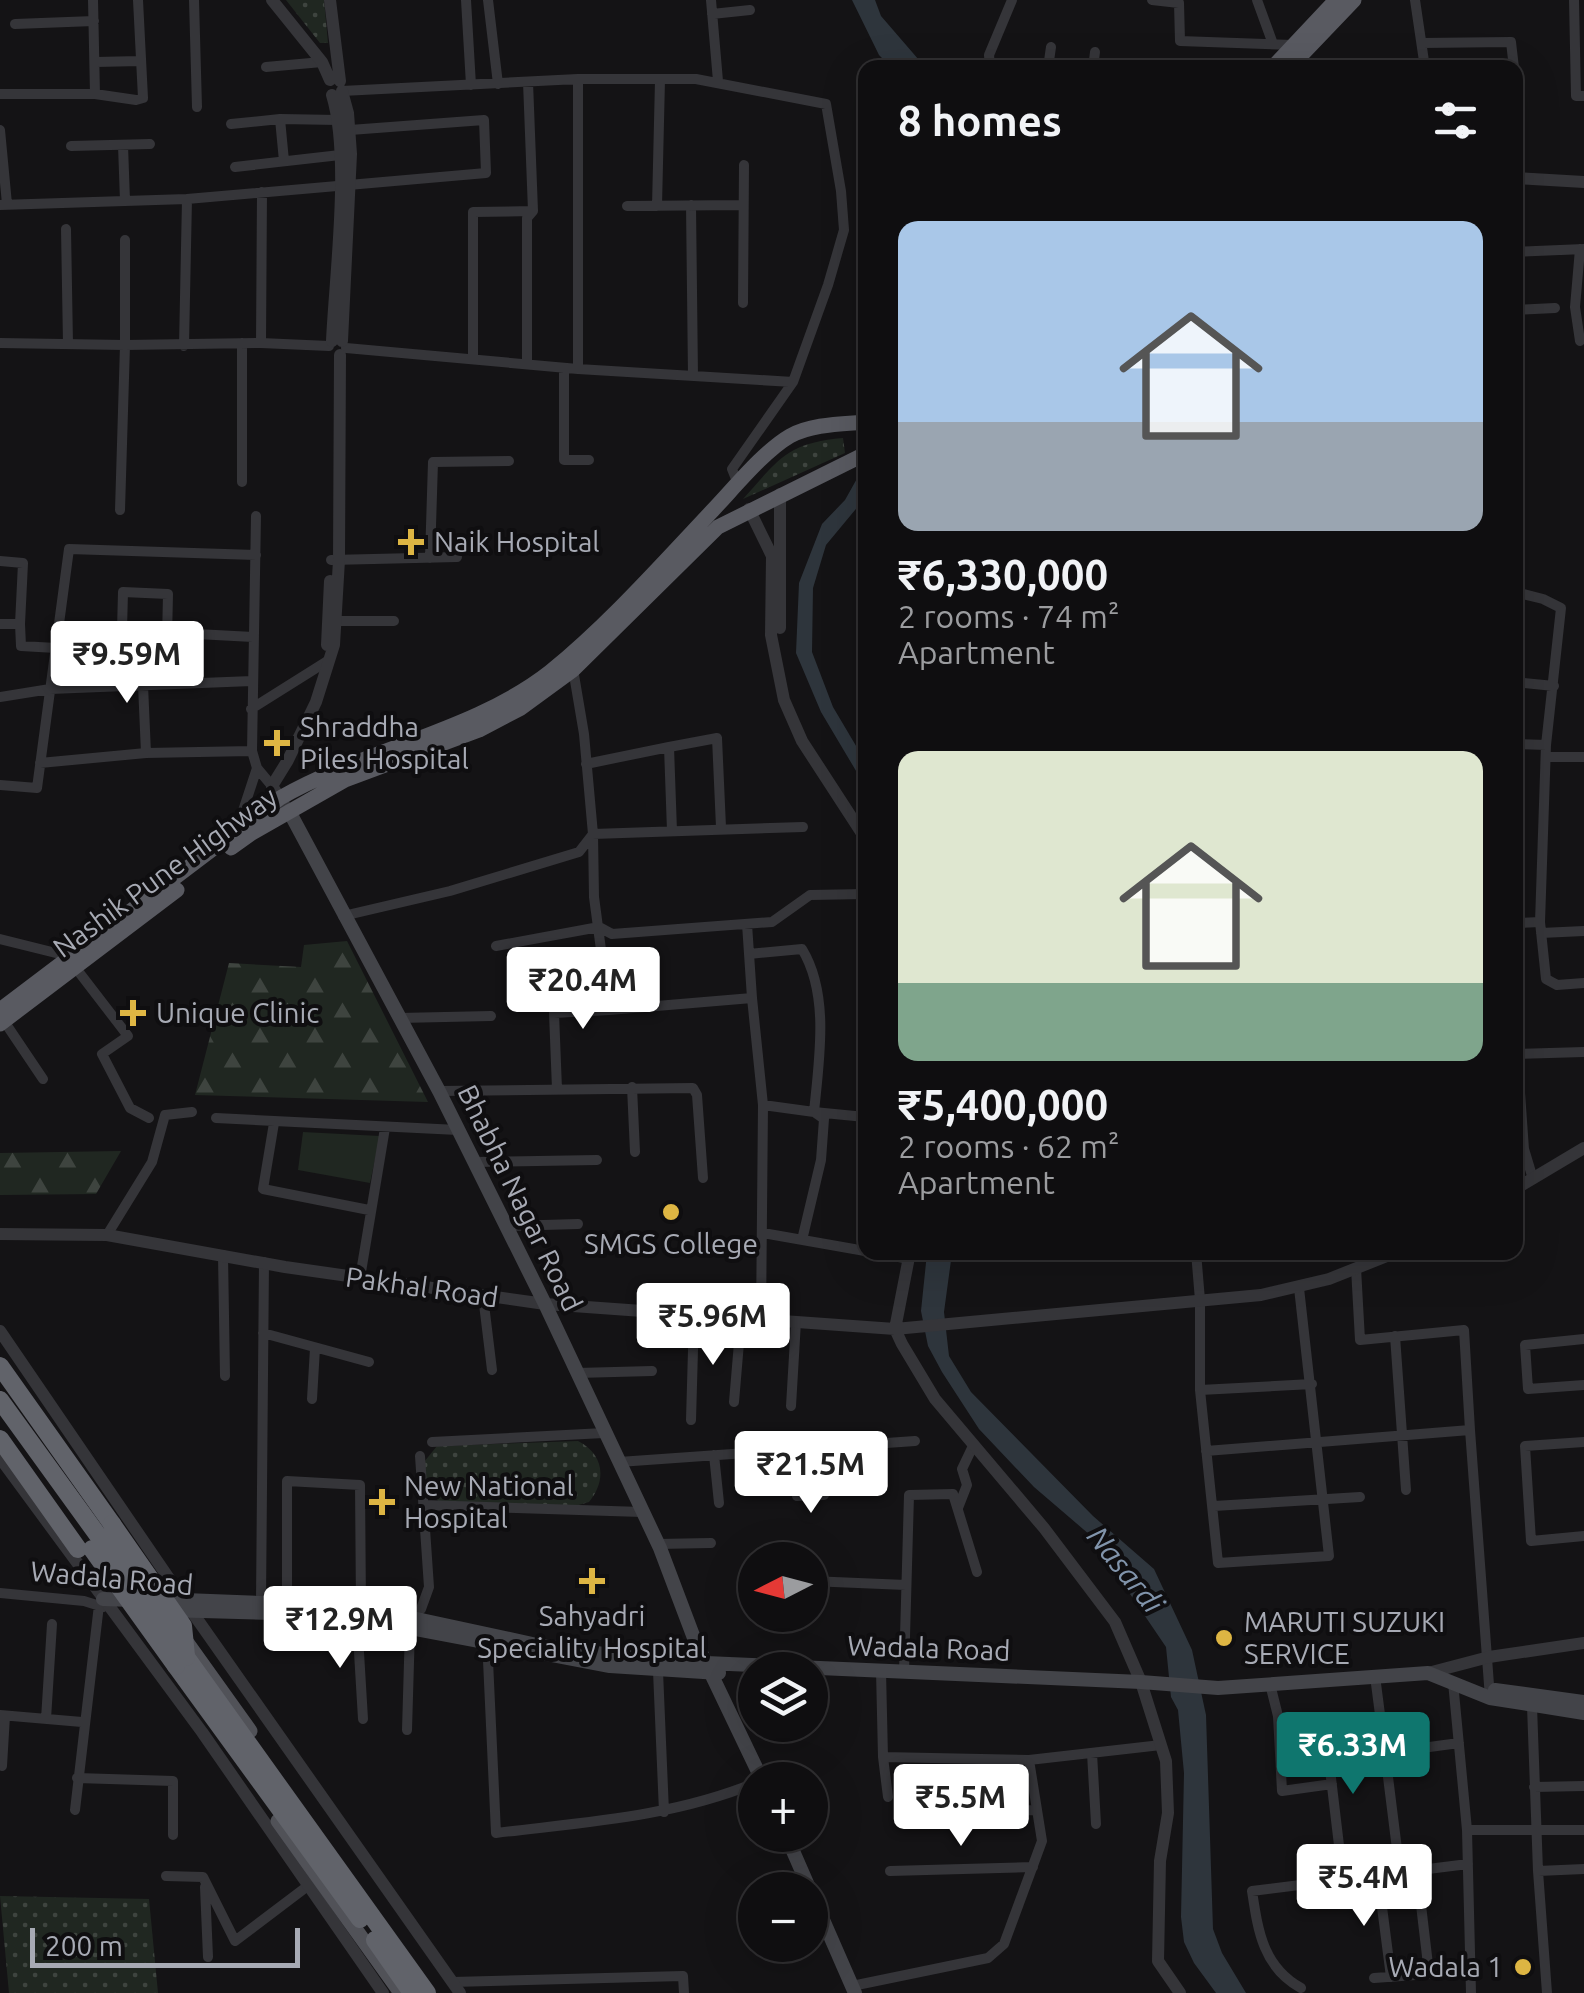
<!DOCTYPE html>
<meta charset="utf-8">
<style>
:root{--surface:#0f0e10;--page:#1d1c1e;--text:#f1f3f6;--muted:#9b9c9f;--line:#2f2e30;--accent:#0f766e}
body{margin:0;font-family:Ubuntu,sans-serif;background:var(--page);color:var(--text);height:100vh;display:flex;flex-direction:column;font-size:38px;white-space:nowrap}
*{box-sizing:border-box;margin:0}
p{font-size:32px;color:var(--muted)}
.icon{flex:none;width:55px;height:55px;fill:none;stroke:currentColor;stroke-width:2;stroke-linecap:round;stroke-linejoin:round}
.map{position:relative;flex:1;overflow:hidden}
.details{position:absolute;left:858px;top:60px;width:665px;height:1200px;display:flex;flex-direction:column;background:var(--surface);border-radius:20px;box-shadow:0 10px 40px #0002,0 0 0 2px var(--line)}
.details>*{flex:none}
.needle{width:65px;rotate:264deg}
.controls{position:absolute;left:738px;top:1542px;display:grid;gap:20px}
.controls a{display:grid;place-items:center;width:90px;height:90px;border-radius:50%;background:var(--surface);box-shadow:0 10px 40px #0002,0 0 0 2px var(--line);font-size:50px}
.scale{position:absolute;left:30px;bottom:25px;width:270px;box-sizing:border-box;padding-left:10px;border:5px solid #a7aab4;border-top:0;font-size:28px;line-height:35px;white-space:nowrap;color:#a7aab4;-webkit-text-stroke:8px #0f0e10;paint-order:stroke}
.price{position:absolute;translate:-50% -85px;padding:0 22px;border-radius:10px;background:#fff;color:#222;font-size:32px;line-height:65px;filter:drop-shadow(0 2px 5px #0008)}
.price::after{content:'';position:absolute;left:50%;top:60px;width:30px;height:22px;margin-left:-15px;background:inherit;clip-path:polygon(0 0,100% 0,50% 100%)}
.price.active{background:var(--accent);color:#fff}
ul{padding:0;list-style:none}
li{display:grid;align-content:center;gap:20px;height:530px;padding:0 40px}
li span{display:grid;place-items:center;height:310px;border-radius:20px;color:#555}
li>.icon{margin-inline-start:auto}
span .icon{width:180px;height:180px;fill:#fffc;stroke-width:1}
li b{font-size:42px}
h2{display:flex;justify-content:space-between;align-items:center;height:120px;padding:0 40px;font-size:42px}
.map>svg:first-child{display:block}
</style>
<div class="map">
<svg width="1584" height="1993" viewBox="0 0 1584 1993">
<defs>
<pattern id="grass-dots" width="8" height="8" patternUnits="userSpaceOnUse" patternTransform="scale(2.5)"><rect width="8" height="8" fill="#202721"/><path d="M2 2h.1M6 6h.1" fill="none" stroke="#3e443f" stroke-width="1.8" stroke-linecap="round"/></pattern>
<pattern id="forest-firs" width="22" height="20" patternUnits="userSpaceOnUse" patternTransform="scale(2.5)"><rect width="22" height="20" fill="#202721"/><path d="M5 1l3.5 6h-7zM16 11l3.5 6h-7z" fill="#3e443f"/></pattern>
</defs>
<rect width="100%" height="100%" fill="#141315"/>
<path fill="url(#grass-dots)" d="M286,0H324L328,43H320Z
M843,438L845,453L743,499C779,459 787,443 843,438Z
M578,1441C604,1454 607,1480 589,1502L575,1506L438,1501L426,1484L424,1462L437,1446Z
M0,1896L149,1899L158,1993H9Z"/>
<path fill="url(#forest-firs)" d="M347,941L428,1102L195,1095L229,963L301,967L304,945Z
M121,1151L96,1194L0,1195V1153Z"/>
<path fill="#202721" d="M303,1132L380,1136L370,1183L298,1170Z"/>
<path fill="#2e353c" d="M852,0H875L881,16L925,67H891L879,55Z
M865,350V498L826,545L813,588L812,652L833,707L865,761V786L821,712L796,653L799,583L822,524L845,500L859,475Z
M927,1253H952L944,1312L949,1356L971,1392L1093,1516L1154,1569L1192,1650L1206,1715L1213,1929L1222,1953L1246,1993H1216L1194,1963L1184,1942L1181,1917L1184,1773L1178,1710L1171,1697L1166,1647L1090,1535L1034,1487L979,1429L942,1372L928,1346L921,1311Z"/>
<g fill="none" stroke-linecap="round" stroke-linejoin="round">
<path stroke="#353539" stroke-width="10" d="M194,0L197,107
M466,0L471,85
M488,0L498,84
M711,0L718,81
M1152,0L1179,3L1180,41L1293,45
M1257,0L1273,44
M1415,0L1425,68
M1574,0L1576,96H1584
M712,14L750,10
M15,24L94,21
M1422,43L1511,42L1514,68
M96,62L140,61
M266,67L322,62
M990,68L989,55L1012,0
M1048,68L1051,47
M1093,68L1095,52
M342,91L578,79
M0,94H95L93,0
M95,94L136,100L143,98L138,0
M280,119L284,161
M231,124L280,119L338,120
M0,130L7,204
M123,145L125,201
M71,146L150,144
M235,167L340,155
M187,199L486,173L484,120L350,130
M0,205L187,199L184,346
M691,205L693,376
M627,206L743,205
M657,206L660,80
M66,229L68,344
M1580,249L1575,307L1580,341
M1515,252L1584,249
M743,303L744,165
M1515,310L1555,308
M0,343L125,345V240
M261,343L262,192
M346,348L578,369V79H696L826,104L841,191L844,230L828,285L793,382L732,469L738,484
M473,357V212L533,211
M527,364V218L533,211L528,82
M564,368V460H589
M578,369L793,382
M242,482V343
M120,510L125,345L261,343L329,346
M256,516L252,751L257,768L272,786
M430,558L433,462L509,461
M331,560L457,557
M0,561L23,563L20,624H0
M1515,592L1543,599L1561,608L1546,745L1540,922
M337,621H394
M20,624L21,646L56,648
M122,630L253,637
M58,632L122,630L123,592L168,594L166,683
M1515,682L1554,686
M143,685L146,753
M112,686L113,631
M0,697L50,689L252,681
M251,709L329,660
M1515,744L1546,745
M669,747L717,738L721,827
M1546,757H1584
M40,763L146,753L252,751
M586,764L669,747L672,831
M0,785L37,788L69,549L256,555
M237,829L257,768
M343,916L450,891L579,852L593,834L584,734L573,669
M1515,923L1540,922L1546,979L1557,985L1584,983
M747,924L752,998
M1541,933L1584,931
M0,939L72,957
M496,946L599,927L612,934L772,922L810,895L865,894
M749,954L802,949C830,995 819,1060 814,1112L865,1117
M75,967L128,1036L102,1054L130,1108L149,1118
M399,1018L491,1016
M4,1021L43,1079
M1515,1023L1524,1149L1533,1179
M1517,1054L1584,1052
M632,1087L635,1152
M557,1089L554,1013L609,1010
M439,1091L693,1088L697,1095L703,1178
M763,1105L814,1112L824,1119L821,1160L802,1240
M216,1118L458,1130
M274,1123L263,1189L369,1210
M474,1162L597,1160
M506,1226L578,1224
M763,1233L865,1251
M107,1235L152,1162L165,1115L192,1112
M873,1252L909,1259
M1196,1252L1200,1300V1390L1218,1563L1329,1556L1299,1288
M223,1255L225,1376
M1356,1268L1360,1340L1464,1330L1470,1430
M360,1278L385,1128
M483,1296L492,1370
M761,1320L763,1105L752,998L609,1010L594,897L593,834L803,827
M263,1333L369,1362
M1395,1336L1406,1490
M1584,1339L1525,1345L1528,1389L1584,1385
M577,1373L652,1371
M1200,1390L1312,1384
M312,1399L315,1348
M734,1402L741,1319
M791,1406L796,1322
M691,1420L694,1315
M432,1442L604,1433
M1584,1442L1525,1446L1531,1541L1584,1536
M795,1449L797,1496L824,1495V1447
M1206,1451L1470,1430L1490,1698
M714,1455L719,1503
M619,1462L915,1441
M423,1505L642,1512
M1214,1506L1360,1497
M958,1508L967,1485L962,1469L973,1446
M657,1544L711,1543
M747,1578L755,1579
M810,1581L906,1585
M0,1593L84,1601L103,1607
M261,1601L264,1262
M287,1602V1481L360,1485L361,1607
M412,1618L421,1609L429,1587L420,1456
M357,1619L363,1719
M487,1639L496,1833C585,1822 672,1817 755,1783
M658,1671L664,1812
M881,1671L883,1757L1029,1760
M904,1672L909,1495L953,1494L977,1572
M1375,1676L1385,1753
M1453,1682L1467,1830L1471,1993
M1270,1684L1278,1716L1282,1791L1332,1784
M1532,1706L1538,1871L1547,1993
M0,1715L82,1722
M46,1719L52,1624
M1324,1719L1343,1879
M407,1730L410,1628
M1092,1753L1096,1824
M883,1757L888,1797
M2,1766L5,1716
M77,1778L173,1781V1835
M1534,1787L1584,1786
M75,1810L99,1605
M919,1812L1037,1810
M1467,1830H1584
M890,1871L1033,1867
M1417,1871L1429,1973
M1538,1871L1584,1869
M1400,1873L1385,1753L1459,1743
M166,1876L203,1877L235,1941L309,1885
M1378,1876L1391,1977
M205,1887L208,1957
M1374,1978L1470,1971
M452,1982L683,1976L684,1993
M852,1986L988,1958L1004,1944L1042,1841L1029,1760L1161,1745
M1301,1988C1263,1967 1258,1931 1252,1891L1468,1864"/>
<path stroke="#353539" stroke-width="12" d="M272,0L322,62L330,80
M330,0L340,81
M342,91L348,113L351,154L342,341
M1515,178L1584,182
M332,341C335,274 351,157 332,95
M749,509L772,556L771,635L784,700L802,741L865,838
M780,628V494
M327,645L330,581
M284,804L272,786L288,760L316,702L334,645L339,560L340,355
M1515,1189L1584,1148
M0,1234L107,1235L285,1267L545,1304L895,1329L1261,1295L1329,1279L1397,1252
M910,1252L895,1329L902,1344L935,1399L1044,1528L1115,1622L1141,1682L1166,1761L1168,1813L1160,1861L1158,1961L1180,1993
M0,1331L183,1599L460,1993
M0,1458L202,1732L383,1993
M1428,1673L1489,1657L1584,1643"/>
<path stroke="#434449" stroke-width="14" d="M289,811L439,1091L545,1304L660,1548L694,1638L762,1780
M103,1599L132,1600
M159,1599L361,1607L537,1645L626,1657L706,1663L1141,1682L1218,1688L1428,1673L1490,1698L1584,1713
M166,1610L342,1615L610,1666L719,1673
M1495,1690L1584,1702
M786,1835L855,1993"/>
<path stroke="#515258" stroke-width="15" d="M185,1640L250,1731
M278,1821L401,1993"/>
<path stroke="#595a61" stroke-width="15" d="M1272,68L1336,0
M1289,68L1354,0
M231,848L252,833L345,780L479,730L521,708L573,670L718,527L865,454
M0,1010L280,798C365,749 475,731 550,672C609,624 661,565 713,510C734,488 764,451 790,436C811,424 842,424 865,422
M0,1024L177,890"/>
<path stroke="#61636a" stroke-width="18" d="M0,1366L112,1524
M0,1439L78,1549
M186,1657L427,1993
M176,1666L360,1919
M375,1940L412,1993"/>
<path stroke="#61636a" stroke-width="18" d="M0,1400L186,1657
M112,1524L183,1626L186,1656
M92,1549L176,1666"/>
</g>
<g fill="#ddb543" stroke="#0f0e10" stroke-width="4">
<path d="M406 527h10v10h10v10h-10v10h-10v-10h-10v-10h10z"/>
<path d="M272 728h10v10h10v10h-10v10h-10v-10h-10v-10h10z"/>
<path d="M128 998h10v10h10v10h-10v10h-10v-10h-10v-10h10z"/>
<circle cx="671" cy="1212" r="10"/>
<path d="M377 1487h10v10h10v10h-10v10h-10v-10h-10v-10h10z"/>
<path d="M587 1566h10v10h10v10h-10v10h-10v-10h-10v-10h10z"/>
<circle cx="1224" cy="1638" r="10"/>
<circle cx="1523" cy="1967" r="10"/>
</g>
<g text-anchor="middle" stroke-width="8" stroke-linejoin="round" paint-order="stroke">
<g font-size="28" fill="#a7aab4" stroke="#0f0e10" text-anchor="start">
<text x="434" y="552">Naik Hospital</text>
<text x="300" y="737">Shraddha<tspan x="300" dy="32">Piles Hospital</tspan></text>
<text x="156" y="1023">Unique Clinic</text>
<text x="671" y="1254" text-anchor="middle">SMGS College</text>
<text x="404" y="1496">New National<tspan x="404" dy="32">Hospital</tspan></text>
<text x="592" y="1626" text-anchor="middle">Sahyadri<tspan x="592" dy="32">Speciality Hospital</tspan></text>
<text x="1244" y="1632">MARUTI SUZUKI<tspan x="1244" dy="32">SERVICE</tspan></text>
<text x="1503" y="1977" text-anchor="end">Wadala 1</text>
</g>
<g font-size="28" fill="#a7aab4" stroke="#0f0e10">
<text transform="translate(165 872) rotate(-36)" y="10">Nashik Pune Highway</text>
<text transform="translate(520 1198) rotate(64)" y="10">Bhabha Nagar Road</text>
<text transform="translate(422 1287) rotate(8)" y="10">Pakhal Road</text>
<text transform="translate(112 1578) rotate(5)" y="10">Wadala Road</text>
<text transform="translate(929 1648) rotate(2)" y="10">Wadala Road</text>
</g>
<g font-size="30" font-style="italic" fill="#8194ab" stroke="#0f0e10">
<text transform="translate(1125 1570) rotate(51)" y="10">Nasardi</text>
</g>
</g>
</svg>
<div class="controls">
<a><svg class="needle" viewBox="-14 -14 28 28"><path d="M0-13l5 13h-10z" fill="#e53935"/><path d="M0 13l5-13h-10z" fill="#9b9c9f"/></svg></a>
<a><svg class="icon" aria-label="layers" viewBox="0 0 24 24"><path d="M12 4l9 5-9 5-9-5zM3 14l9 5 9-5"/></svg></a>
<a>+</a>
<a>−</a>
</div>
<div class="scale">200 m</div>
<b class="price" style="left:127px;top:706px">₹9.59M</b>
<b class="price" style="left:583px;top:1032px">₹20.4M</b>
<b class="price" style="left:713px;top:1368px">₹5.96M</b>
<b class="price" style="left:811px;top:1516px">₹21.5M</b>
<b class="price" style="left:340px;top:1671px">₹12.9M</b>
<b class="price active" style="left:1353px;top:1797px">₹6.33M</b>
<b class="price" style="left:961px;top:1849px">₹5.5M</b>
<b class="price" style="left:1364px;top:1929px">₹5.4M</b>
<section class="details">
<h2>8 homes<svg class="icon" aria-label="filters" viewBox="0 0 24 24"><path d="M4 7h16M4 17h16"/><circle cx="9" cy="7" r="2"/><circle cx="15" cy="17" r="2"/></svg></h2>
<ul>
<li><span style="background:linear-gradient(#a9c7e8 65%,#9aa5b1 0)"><svg class="icon" aria-label="home" viewBox="0 0 24 24"><path d="M3 11l9-7 9 7M6 9v11h12V9"/></svg></span><div><b>₹6,330,000</b><p>2 rooms · 74 m²</p><p>Apartment</p></div></li>
<li><span style="background:linear-gradient(#dfe7d0 75%,#7fa58c 0)"><svg class="icon" aria-label="home" viewBox="0 0 24 24"><path d="M3 11l9-7 9 7M6 9v11h12V9"/></svg></span><div><b>₹5,400,000</b><p>2 rooms · 62 m²</p><p>Apartment</p></div></li>
</ul>
</section>
</div>
